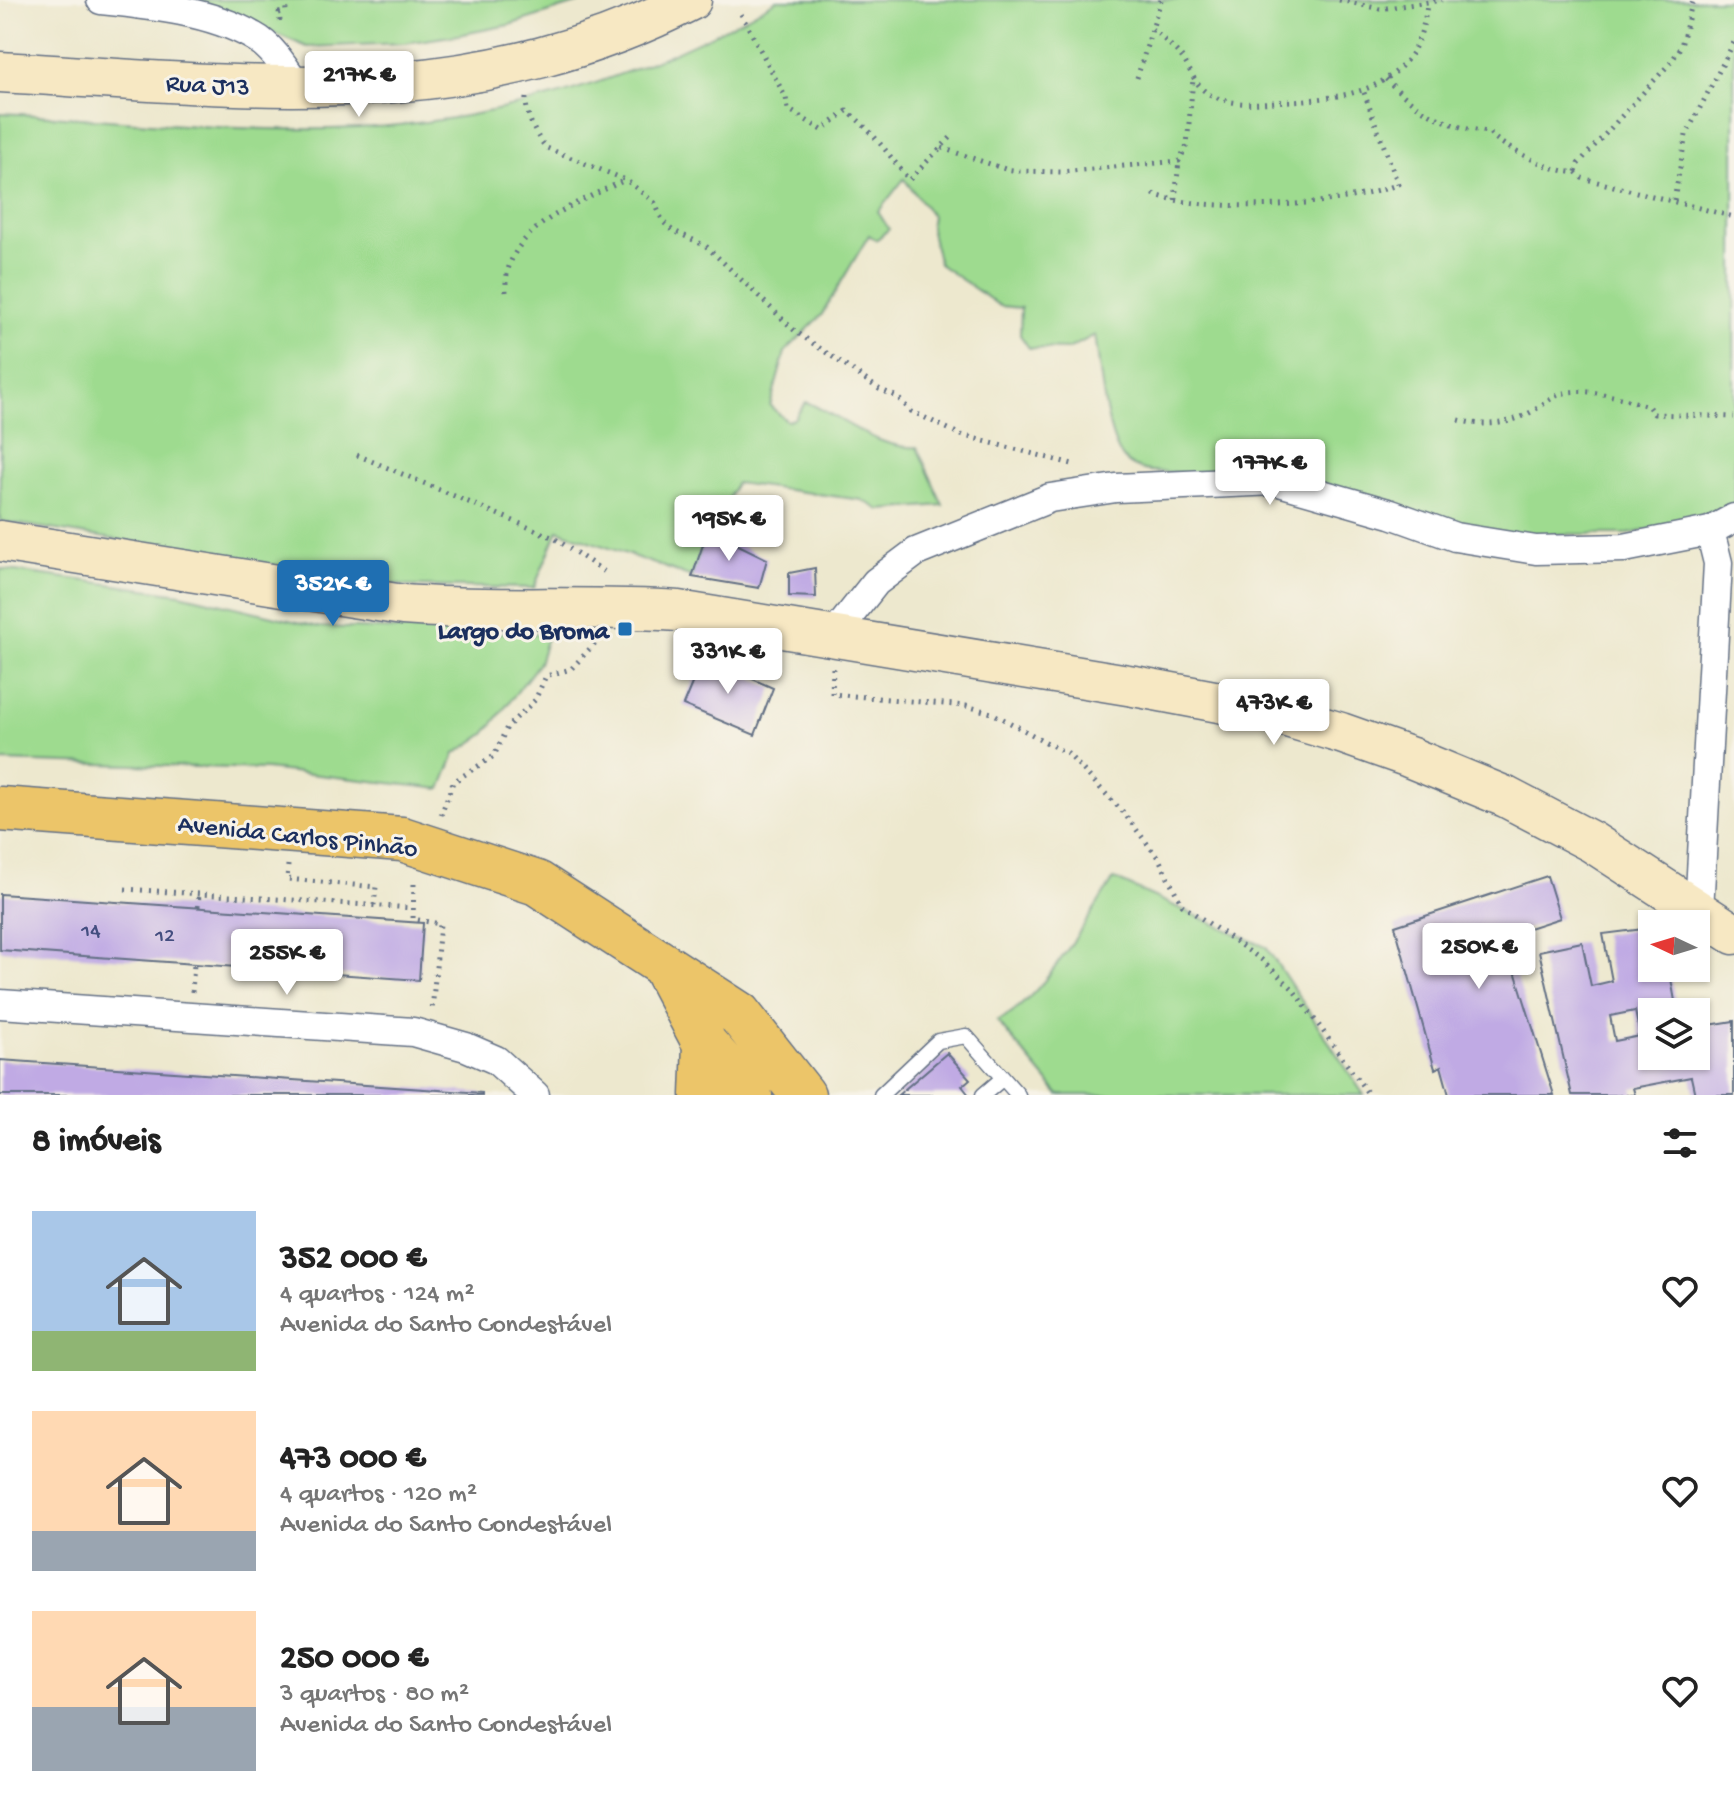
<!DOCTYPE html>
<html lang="pt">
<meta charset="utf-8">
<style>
:root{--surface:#fff;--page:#f2f2f2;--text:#222;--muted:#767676;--accent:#1f6fb2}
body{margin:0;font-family:"Gochi Hand",sans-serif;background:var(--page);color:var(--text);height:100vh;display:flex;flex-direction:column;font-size:30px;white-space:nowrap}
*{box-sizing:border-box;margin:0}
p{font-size:26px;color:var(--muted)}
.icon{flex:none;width:44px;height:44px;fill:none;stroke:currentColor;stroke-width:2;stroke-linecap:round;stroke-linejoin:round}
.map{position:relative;height:1095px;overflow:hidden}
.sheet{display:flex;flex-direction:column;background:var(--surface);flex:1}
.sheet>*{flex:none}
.needle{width:52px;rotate:274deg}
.fabs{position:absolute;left:1638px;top:910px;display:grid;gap:16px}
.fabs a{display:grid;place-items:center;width:72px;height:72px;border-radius:0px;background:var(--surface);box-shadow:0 2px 6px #0004;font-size:40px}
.price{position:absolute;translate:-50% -68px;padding:0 18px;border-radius:8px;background:#fff;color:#222;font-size:26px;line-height:52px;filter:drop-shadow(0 2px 4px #0008)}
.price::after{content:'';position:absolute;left:50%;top:48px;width:24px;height:18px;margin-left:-12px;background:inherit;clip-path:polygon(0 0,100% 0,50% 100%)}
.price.on{background:var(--accent);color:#fff}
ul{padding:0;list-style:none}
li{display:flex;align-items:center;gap:24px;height:200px;padding:0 32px}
li span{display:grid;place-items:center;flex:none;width:224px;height:160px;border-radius:0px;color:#555}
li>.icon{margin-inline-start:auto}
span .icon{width:96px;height:96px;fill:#fffc;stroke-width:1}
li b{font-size:34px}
h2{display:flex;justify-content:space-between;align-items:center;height:96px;padding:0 32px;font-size:34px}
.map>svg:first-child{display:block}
</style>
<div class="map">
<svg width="1734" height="1095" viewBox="0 0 1734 1095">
<rect width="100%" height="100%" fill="#f7f3e8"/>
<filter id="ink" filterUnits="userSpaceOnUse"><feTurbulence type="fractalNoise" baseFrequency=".0125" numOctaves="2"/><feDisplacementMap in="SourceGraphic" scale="16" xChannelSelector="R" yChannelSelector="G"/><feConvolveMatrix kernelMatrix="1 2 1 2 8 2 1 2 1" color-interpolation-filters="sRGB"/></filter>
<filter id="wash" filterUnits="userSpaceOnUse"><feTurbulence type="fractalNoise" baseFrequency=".006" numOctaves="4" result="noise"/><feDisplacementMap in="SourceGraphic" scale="32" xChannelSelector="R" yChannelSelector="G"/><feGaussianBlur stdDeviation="1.8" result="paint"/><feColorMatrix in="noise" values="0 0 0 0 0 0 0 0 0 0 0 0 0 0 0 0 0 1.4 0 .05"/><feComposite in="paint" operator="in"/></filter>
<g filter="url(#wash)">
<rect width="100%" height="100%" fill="#ede8ce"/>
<path fill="#9edb8f" stroke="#5c8576" stroke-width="2" d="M197,0H589L509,25L458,35L405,43L307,47Z
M777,0H1734V506L1684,523L1628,534H1524L1522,538L1173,472C1156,471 1140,473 1126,461C1105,442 1100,364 1095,335L1068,349L1029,348L1020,335L1021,308L1000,306L939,264L930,228L932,216L904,179L878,212L889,229L876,240L869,235L821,316L785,352L770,406L787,421L794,419L806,402C840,416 878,450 917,447L943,505L880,510L862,500L736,483L712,532L708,531L692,577L558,530L534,588L406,586L0,521V113C117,119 241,134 358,128C507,120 648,76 777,0Z
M0,569L180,594L319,627L548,634L539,663L485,734L455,754L441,789L266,769L0,761Z
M1114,879L1266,947L1364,1095H1059L997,1021C1044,999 1084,922 1114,879Z"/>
<g id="blocks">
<path fill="#c0aae4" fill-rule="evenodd" d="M708,530L767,559L759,588L692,577Z
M815,568L816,597L789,596V573Z
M703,657L773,688L755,735L683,705Z
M1547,876L1560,918L1504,936L1554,1095H1449L1441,1066L1435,1069L1395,926Z
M0,894L423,923L419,980L0,950Z
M1652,928V968H1669L1677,1012H1652V1056H1696V1027L1734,1021V1095H1695L1691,1077L1633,1088L1635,1095H1572L1539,951L1582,942L1591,986L1612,981L1603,934ZM1635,1011L1640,1036L1615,1041L1610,1016Z
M947,1053L970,1079L962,1086L969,1095H898Z
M0,1060L482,1093V1095H0Z"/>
</g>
</g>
<g filter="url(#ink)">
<use href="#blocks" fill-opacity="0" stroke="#647085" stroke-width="2"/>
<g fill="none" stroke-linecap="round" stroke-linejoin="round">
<g stroke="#647085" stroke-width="17">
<path id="lane" d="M881,1095L938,1041L966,1036L1018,1095
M983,1095L1003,1078"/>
</g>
<g stroke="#647085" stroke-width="31">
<path id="street" d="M101,0C149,5 210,11 253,36C272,46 286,69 298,87
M834,635L876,582L916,552L1050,498L1116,488L1276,481L1391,514L1455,537L1536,550L1624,548L1710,531L1734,518
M1699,910L1718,563L1710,531
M0,1004L413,1032L466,1047L496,1060L535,1095"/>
</g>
<g stroke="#647085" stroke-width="43">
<path id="secondary" d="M0,72C245,85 462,117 691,0
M0,541L403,605C495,612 586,605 678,611L1134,686L1267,711L1341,733L1409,757L1506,797L1592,842L1734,934"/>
</g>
<g stroke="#647085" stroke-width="47">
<path id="primary" d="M0,809L402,839L537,883L739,1014L803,1095
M666,970L705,1044L750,1095
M703,1095L705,1044"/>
</g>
<path stroke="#647085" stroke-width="5" stroke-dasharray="2 6" stroke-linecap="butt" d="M1339,0L1380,9L1442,0
M741,14L786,98L788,109L822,130L847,111C872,130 889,155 909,180L953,135
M280,21L279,13L286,11L285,0
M1152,29C1162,38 1175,48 1183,59C1192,72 1196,89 1213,96C1238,108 1264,102 1291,101C1361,97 1418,85 1427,4
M1137,78L1161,0
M1386,79C1408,102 1433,119 1464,128C1472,130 1481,130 1490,133C1499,146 1559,175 1576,172L1578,164L1672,61L1681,46L1693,0
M526,98C525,112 536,138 547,148L626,180L655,203L663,222L672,230L706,246L795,331L879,389L897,397L911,411L961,435L1076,465
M942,148L1005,169L1020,171L1061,172L1179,161L1187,145L1193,79
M1576,172L1582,178L1734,217
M1153,194C1206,214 1346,207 1398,184L1363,90
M1175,200L1179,161
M1674,200L1686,135L1734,42
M506,292C502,228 578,203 625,180
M1459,420C1483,427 1509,425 1531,412C1544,405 1554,394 1569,392C1595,389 1624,399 1648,406L1654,414L1734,417
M357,455L554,538L608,574
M833,668L832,694L966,706L992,713L1068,754L1123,812L1159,859L1182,905L1262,960L1292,988L1369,1095
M441,815L453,782L494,756L507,727L535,700L546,676L571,669L597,641
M288,865L287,879L376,887L374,905
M414,884L413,919L440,924L432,1011
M125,889L412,908
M198,907L199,894
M192,992L194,964"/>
<use href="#lane" stroke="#fff" stroke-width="14"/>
<use href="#street" stroke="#fff" stroke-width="28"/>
<use href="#secondary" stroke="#f7e8c3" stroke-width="40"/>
<use href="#primary" stroke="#ecc569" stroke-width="44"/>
</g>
</g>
<rect fill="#1f6fb2" stroke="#f7f3e8" stroke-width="3" x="617" y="621" width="16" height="16" rx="4"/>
<g text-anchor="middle" stroke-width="6" stroke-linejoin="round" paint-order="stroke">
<g font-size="22" fill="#444e80">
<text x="91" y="936">14</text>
<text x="165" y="941">12</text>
</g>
<g font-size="26" fill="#1b2f5e" stroke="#f7f3e8">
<text transform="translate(208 83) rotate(3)" y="9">Rua J13</text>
<text transform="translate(298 834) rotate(6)" y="9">Avenida Carlos Pinhão</text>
</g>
<g font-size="26" font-weight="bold" fill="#1b2f5e" stroke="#f7f3e8" text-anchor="end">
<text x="609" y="638">Largo do Broma</text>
</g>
</g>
</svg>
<div class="fabs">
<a><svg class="needle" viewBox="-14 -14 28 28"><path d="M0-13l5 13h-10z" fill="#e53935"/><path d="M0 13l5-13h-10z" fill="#767676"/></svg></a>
<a><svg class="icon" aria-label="layers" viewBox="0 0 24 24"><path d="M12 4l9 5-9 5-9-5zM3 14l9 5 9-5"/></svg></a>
</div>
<b class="price" style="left:359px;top:119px">217K €</b>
<b class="price" style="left:1270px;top:507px">177K €</b>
<b class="price" style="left:729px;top:563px">195K €</b>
<b class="price on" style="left:333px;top:628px">352K €</b>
<b class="price" style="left:728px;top:696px">331K €</b>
<b class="price" style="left:1274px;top:747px">473K €</b>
<b class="price" style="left:1479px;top:991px">250K €</b>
<b class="price" style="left:287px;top:997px">255K €</b>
</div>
<section class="sheet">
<h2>8 imóveis<svg class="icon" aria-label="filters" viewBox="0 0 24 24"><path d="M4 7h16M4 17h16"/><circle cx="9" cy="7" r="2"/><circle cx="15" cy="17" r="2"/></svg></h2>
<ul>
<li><span style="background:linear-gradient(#a9c7e8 75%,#8fb573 0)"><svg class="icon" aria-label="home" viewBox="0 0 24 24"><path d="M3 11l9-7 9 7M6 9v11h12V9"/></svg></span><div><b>352 000 €</b><p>4 quartos · 124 m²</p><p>Avenida do Santo Condestável</p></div><svg class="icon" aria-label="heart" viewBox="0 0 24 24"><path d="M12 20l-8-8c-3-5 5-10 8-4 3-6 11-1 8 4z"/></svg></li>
<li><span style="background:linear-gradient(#ffd9b3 75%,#9aa5b1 0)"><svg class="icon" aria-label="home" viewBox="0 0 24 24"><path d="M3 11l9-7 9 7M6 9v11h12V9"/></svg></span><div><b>473 000 €</b><p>4 quartos · 120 m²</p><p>Avenida do Santo Condestável</p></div><svg class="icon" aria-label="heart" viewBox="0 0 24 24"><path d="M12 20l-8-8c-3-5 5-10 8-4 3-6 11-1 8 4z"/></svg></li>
<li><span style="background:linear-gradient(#ffd9b3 60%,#9aa5b1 0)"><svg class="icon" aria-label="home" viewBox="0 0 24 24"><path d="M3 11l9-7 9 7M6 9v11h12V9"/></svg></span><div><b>250 000 €</b><p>3 quartos · 80 m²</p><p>Avenida do Santo Condestável</p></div><svg class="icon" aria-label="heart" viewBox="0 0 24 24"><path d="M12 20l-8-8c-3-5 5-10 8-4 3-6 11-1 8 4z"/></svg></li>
</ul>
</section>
